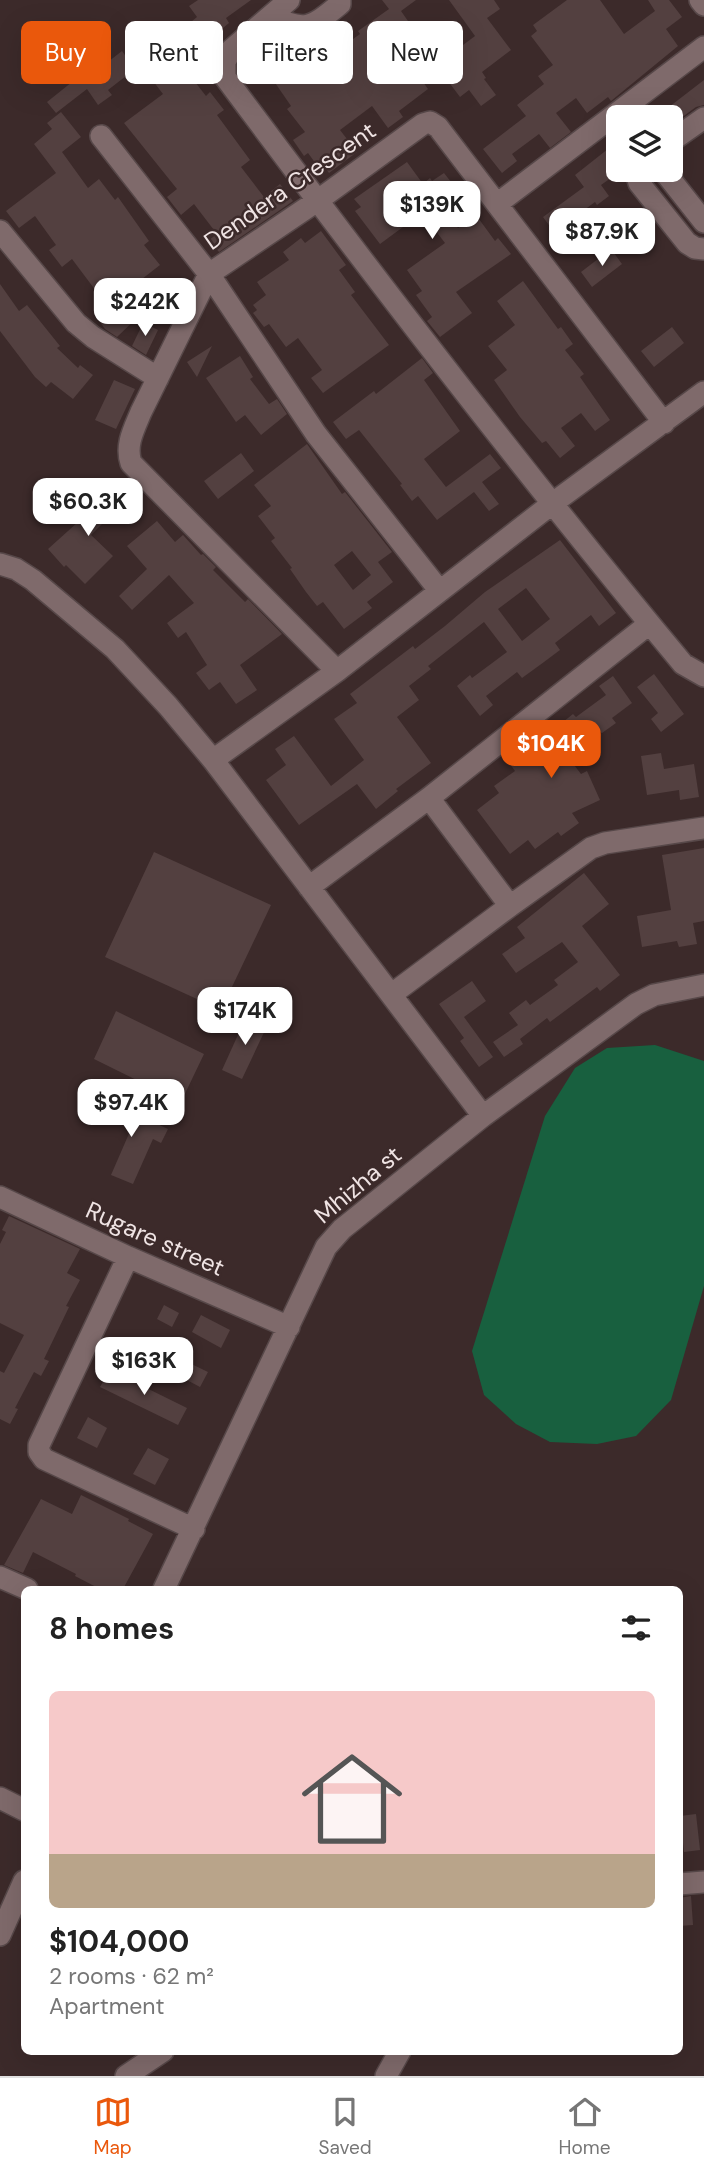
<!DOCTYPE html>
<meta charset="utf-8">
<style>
:root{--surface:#fff;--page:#f6f6f6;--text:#222;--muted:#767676;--line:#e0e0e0;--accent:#ea580c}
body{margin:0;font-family:"DM Sans",sans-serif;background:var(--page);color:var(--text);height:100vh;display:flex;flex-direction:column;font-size:26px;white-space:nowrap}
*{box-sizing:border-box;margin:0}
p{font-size:23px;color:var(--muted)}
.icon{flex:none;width:38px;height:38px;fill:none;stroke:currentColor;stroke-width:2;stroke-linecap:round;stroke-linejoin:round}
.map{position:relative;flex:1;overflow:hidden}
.drawer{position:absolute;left:21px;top:1586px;width:662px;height:469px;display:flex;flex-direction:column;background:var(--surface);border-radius:10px;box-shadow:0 7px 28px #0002}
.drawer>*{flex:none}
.hud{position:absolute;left:21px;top:21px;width:663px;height:63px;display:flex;gap:14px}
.tools{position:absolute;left:606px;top:105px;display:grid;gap:14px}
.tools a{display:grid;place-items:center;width:77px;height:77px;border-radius:10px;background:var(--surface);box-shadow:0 7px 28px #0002;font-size:35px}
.price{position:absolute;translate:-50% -60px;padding:0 16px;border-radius:14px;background:#fff;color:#222;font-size:23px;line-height:46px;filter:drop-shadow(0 2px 4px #0008)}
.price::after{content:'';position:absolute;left:50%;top:42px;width:21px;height:16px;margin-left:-10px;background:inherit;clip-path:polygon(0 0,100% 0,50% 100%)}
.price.selected{background:var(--accent);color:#fff}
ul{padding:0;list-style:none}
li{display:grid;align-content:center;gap:14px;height:371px;padding:0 28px}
li span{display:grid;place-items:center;height:217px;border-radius:10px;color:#555}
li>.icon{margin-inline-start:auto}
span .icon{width:126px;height:126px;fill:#fffc;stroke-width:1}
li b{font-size:30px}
h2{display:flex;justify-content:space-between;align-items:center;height:84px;padding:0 28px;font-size:30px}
.chip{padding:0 24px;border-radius:10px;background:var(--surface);box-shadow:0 7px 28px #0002;font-size:24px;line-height:63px}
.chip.selected{background:var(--accent);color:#fff}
.menu{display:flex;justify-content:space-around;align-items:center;height:98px;border-top:2px solid var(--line);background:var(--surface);font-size:19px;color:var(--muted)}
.menu a{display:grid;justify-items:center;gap:4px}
.menu .selected{color:var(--accent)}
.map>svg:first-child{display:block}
</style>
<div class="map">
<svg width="704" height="2076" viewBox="0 0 704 2076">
<rect width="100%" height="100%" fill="#3c2a2a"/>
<path fill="#18603f" d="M655,1045L704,1061V1286L671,1400L636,1436L597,1444L550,1442L516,1424L484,1395L472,1351L545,1116L575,1068L607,1048Z"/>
<path fill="#534040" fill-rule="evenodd" d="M198,0H251L226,18L229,23L212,37L205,28L183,45L191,56L181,64L206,96L210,92L224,110L217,115L250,160L241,167L264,197L280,184L293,201L219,252L209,240L217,234L194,204L181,215L167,197L177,189L124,123L163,94L140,64L197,17L189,6Z
M382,0H416L401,11L417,34L398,47L428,89L399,111L403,117L388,128L372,106L340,130L357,152L329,173L323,165L319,168L308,153L304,156L293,140L305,132L287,109L291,106L258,58L275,45L299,78L360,34L358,31L389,9Z
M449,0H494L500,9L487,18L511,50L482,72L486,78L484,79L496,95L481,106L469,90L460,97L448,81L455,75L443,60L475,36Z
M567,0H600L624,34L655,11L648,0H669L682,17L666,29L678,46L611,101L608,97L587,113L576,98L556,113L571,132L550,148L539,134L512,154L517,161L502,173L483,149L526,116L517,105L544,84L538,76L553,65L531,36L537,31L533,25Z
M122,51L135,69L108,90L112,95L98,105L87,89L56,113L47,102L77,78L75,75L90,65L95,72Z
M704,80V105L696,107L670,126V117H656Z
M61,112L81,137L62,152L88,188L99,179L115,200L118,197L149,241L144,245L160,265L124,293L141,314L117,337L105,329L100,322L107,317L97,303L102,299L72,259L62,267L49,250L56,245L35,216L19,228L6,211L56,173L34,144L52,129L47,123Z
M618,141V173L601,185L609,196L597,205L595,202L554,232L543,217L584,187L575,175Z
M407,162L423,184L430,178L432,181L444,173L455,187L437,200L458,228L476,215L495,241L498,238L511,254L456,292L472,313L440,337L427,321L432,317L416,295L422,291L407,270L445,243L422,213L380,244L355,211L361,207L354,199Z
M321,231L346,265L339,270L355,292L351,295L389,345L323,393L311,378L322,370L298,338L286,347L269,324L264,327L253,313L257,310L253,305L266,295L257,282L289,260L283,252L301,238L305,243Z
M611,249L622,264L592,287L581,272Z
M523,281L558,329L561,327L573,344L565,350L584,374L580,377L610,420L595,431L581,413L561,428L575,446L560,458L546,441L542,443L520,417L494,380L507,370L488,346L515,325L497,301Z
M0,284L19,311L27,305L60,346L57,348L78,368L80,365L93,375L73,399L51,382L46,387L35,377L0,331Z
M145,319L150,326L158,330L146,355L132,346Z
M672,327L684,343L654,367L641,351Z
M212,346L197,377L187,362Z
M240,356L253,377L250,379L269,404L277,399L287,414L261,435L245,415L236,422L206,378Z
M422,358L433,373L424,380L460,431L424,459L446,487L490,454L501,468L482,482L499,504L489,511L474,492L437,520L418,496L412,501L400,485L402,484L359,430L346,439L333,422L374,391L376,394Z
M114,380L135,389L116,429L95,420Z
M307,444L342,494L345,492L392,552L378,562L393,582L367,602L372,608L344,629L323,602L317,606L306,592L290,569L292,568L271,541L275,538L258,516L271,506L254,485ZM352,551L371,575L353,590L334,565Z
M241,453L254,471L218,499L204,481Z
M113,483L128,498L91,535L113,556L85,584L66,565L64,567L48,549L88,513L86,511Z
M157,521L175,542L183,535L201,555L203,554L216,567L213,570L245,602L248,599L282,634L240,665L257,690L236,704L220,682L209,690L196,673L207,665L186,632L178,638L167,623L194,603L169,575L132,610L119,596L147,569L127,546Z
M560,540L616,613L599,626L591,615L555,643L560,650L544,662L522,678L517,672L486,696L493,705L480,716L457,686L470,675L472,678L507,652L484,622L428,666L431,669L409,686L419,700L397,717L431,763L396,789L398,791L376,809L357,784L299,825L266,780L286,765L275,749L294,736L331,786L364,760L334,719L357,703L350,694L413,646L415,649L445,626L485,592ZM526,588L550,619L522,641L498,609Z
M654,674L684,714L661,732L651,719L658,713L637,687Z
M613,676L632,703L612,718L616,723L602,733L600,732L568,757L581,774L587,771L600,800L572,813L579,823L561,836L558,832L535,849L528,840L510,854L477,810L499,793L494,786L515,771L510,764L528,750L534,759L565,735L558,726L573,714L576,717L606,695L599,686Z
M661,753L664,769L694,764L699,797L680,800L679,790L647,795L641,756Z
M704,848V921L693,923L697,944L679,947L677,941L642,947L637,916L671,910L662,855Z
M154,852L271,905L221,1010L105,957Z
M584,873L609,904L582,926L620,975L600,991L597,987L550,1022L547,1018L520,1039L523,1044L504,1057L493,1042L518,1025L509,1013L526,1000L530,1005L558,985L554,980L578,962L562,942L516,973L502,954L525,938L517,927Z
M472,981L486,1001L464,1017L493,1057L479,1067L460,1041L464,1038L439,1004Z
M116,1011L204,1054L181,1102L94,1059Z
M247,1015L268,1024L242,1079L222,1070Z
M101,1098L168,1129L161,1143L153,1139L133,1184L111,1175L131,1129L94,1112Z
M9,1216L80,1249L67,1273L80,1280L66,1306L69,1307L44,1359L49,1361L41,1376L34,1372L15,1408L18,1409L10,1424L0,1419V1371L4,1373L24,1335L0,1323V1244L6,1232L2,1230Z
M164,1305L179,1313L172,1327L157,1319Z
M201,1315L230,1330L221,1348L192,1332Z
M146,1342L208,1372L200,1387L155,1363L154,1365L138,1357Z
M110,1370L187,1408L178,1425L100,1387Z
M88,1417L107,1428L97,1448L77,1438Z
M148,1448L169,1459L155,1485L133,1474Z
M81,1495L129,1519L128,1521L153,1534L123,1589H100L75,1576L76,1574L33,1552L23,1573L4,1565L41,1499L72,1514Z
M696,1814L700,1850L684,1852L680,1816Z
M691,1896L693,1925L679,1926V1898Z"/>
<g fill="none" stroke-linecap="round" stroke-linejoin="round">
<g stroke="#574849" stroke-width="24">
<path id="minor" d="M289,0L231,50L225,62V77C373,276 524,473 683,664L704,676
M700,0L704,5
M271,16C306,33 312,27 340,4V0
M101,136L209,274L316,434L439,590
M670,142L704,118
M635,170L639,183L687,243L695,248L704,249
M663,170L704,222
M497,204L704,47
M0,231L76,323L93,337L158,378
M0,564L16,569L33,580L115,649L168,706L213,760L483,1116
M649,624L429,798L510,906L591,848L605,843L704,828
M337,671L131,463C125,445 134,429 141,412L209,274L317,201L423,124L430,122L438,127L664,423
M213,760L337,671L553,503L704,392
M309,887L429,798
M392,994L510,906
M0,1197L128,1257L289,1327
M128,1257L39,1445V1452L44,1459L194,1529
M0,1577L27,1589
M164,1589L326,1247L342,1229L483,1116L636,1004L654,995L704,985
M0,1798L24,1810
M679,1884L704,1882
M0,1935L24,1881
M126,2076L163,2051
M386,2076L400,2051"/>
</g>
<use href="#minor" stroke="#7f6a6b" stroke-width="21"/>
</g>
<g text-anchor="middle" stroke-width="5" stroke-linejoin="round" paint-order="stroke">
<g font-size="24" fill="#efe3e3" stroke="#3c2a2a">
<text transform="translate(290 186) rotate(-35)" y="8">Dendera Crescent</text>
<text transform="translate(358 1185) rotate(-40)" y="8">Mhizha st</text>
<text transform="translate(155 1239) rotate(24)" y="8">Rugare street</text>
</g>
</g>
</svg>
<div class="tools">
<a><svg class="icon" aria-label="layers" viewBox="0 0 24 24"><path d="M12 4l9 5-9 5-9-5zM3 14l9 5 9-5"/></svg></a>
</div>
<b class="price" style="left:432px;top:241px">$139K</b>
<b class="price" style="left:602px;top:268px">$87.9K</b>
<b class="price" style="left:145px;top:338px">$242K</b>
<b class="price" style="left:88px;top:538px">$60.3K</b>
<b class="price selected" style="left:551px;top:780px">$104K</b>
<b class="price" style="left:245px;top:1047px">$174K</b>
<b class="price" style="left:131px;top:1139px">$97.4K</b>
<b class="price" style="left:144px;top:1397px">$163K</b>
<div class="hud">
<a class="chip selected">Buy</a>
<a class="chip">Rent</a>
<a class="chip">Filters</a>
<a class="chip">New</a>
</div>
<section class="drawer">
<h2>8 homes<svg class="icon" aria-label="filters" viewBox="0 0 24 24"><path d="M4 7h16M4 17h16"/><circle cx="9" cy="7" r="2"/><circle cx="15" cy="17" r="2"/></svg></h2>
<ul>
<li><span style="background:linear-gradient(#f6c9c9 75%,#b9a48a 0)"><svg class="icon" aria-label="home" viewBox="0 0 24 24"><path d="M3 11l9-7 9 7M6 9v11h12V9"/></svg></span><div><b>$104,000</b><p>2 rooms · 62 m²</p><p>Apartment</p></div></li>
</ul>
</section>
</div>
<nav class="menu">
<a class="selected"><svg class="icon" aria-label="map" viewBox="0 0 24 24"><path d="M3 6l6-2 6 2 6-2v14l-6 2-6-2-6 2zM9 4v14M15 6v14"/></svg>Map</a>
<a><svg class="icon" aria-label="saved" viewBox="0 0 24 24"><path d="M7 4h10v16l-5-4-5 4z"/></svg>Saved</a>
<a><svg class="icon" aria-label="home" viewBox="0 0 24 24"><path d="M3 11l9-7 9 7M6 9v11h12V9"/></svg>Home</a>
</nav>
